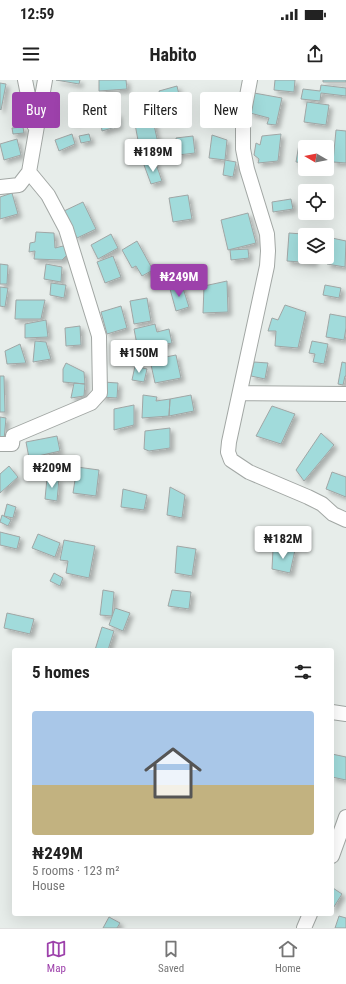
<!DOCTYPE html>
<meta charset="utf-8">
<style>
:root{--surface:#fff;--page:#f2f2f2;--text:#222;--muted:#767676;--line:#e0e0e0;--accent:#9d41ab}
body{margin:0;font-family:"Roboto Condensed",sans-serif;background:var(--page);color:var(--text);height:100vh;display:flex;flex-direction:column;font-size:15px;white-space:nowrap}
*{box-sizing:border-box;margin:0}
p{font-size:13px;color:var(--muted)}
.icon{flex:none;width:22px;height:22px;fill:none;stroke:currentColor;stroke-width:2;stroke-linecap:round;stroke-linejoin:round}
.map{position:relative;flex:1;overflow:hidden}
.details{position:absolute;left:12px;top:568px;width:322px;height:268px;display:flex;flex-direction:column;background:var(--surface);border-radius:4px;box-shadow:0 4px 16px #0002}
.details>*{flex:none}
.hud{position:absolute;left:12px;top:12px;width:322px;height:36px;display:flex;gap:8px}
.needle{width:26px;rotate:279deg}
.fabs{position:absolute;left:298px;top:60px;display:grid;gap:8px}
.fabs a{display:grid;place-items:center;width:36px;height:36px;border-radius:4px;background:var(--surface);box-shadow:0 4px 16px #0002;font-size:20px}
.price{position:absolute;translate:-50% -34px;padding:0 9px;border-radius:4px;background:#fff;color:#222;font-size:13px;line-height:26px;filter:drop-shadow(0 1px 2px #0008)}
.price::after{content:'';position:absolute;left:50%;top:24px;width:12px;height:9px;margin-left:-6px;background:inherit;clip-path:polygon(0 0,100% 0,50% 100%)}
.price.current{background:var(--accent);color:#fff}
ul{padding:0;list-style:none}
li{display:grid;align-content:center;gap:8px;height:212px;padding:0 20px}
li span{display:grid;place-items:center;height:124px;border-radius:4px;color:#555}
li>.icon{margin-inline-start:auto}
span .icon{width:72px;height:72px;fill:#fffc;stroke-width:1}
li b{font-size:17px}
h2{display:flex;justify-content:space-between;align-items:center;height:48px;padding:0 20px;font-size:17px}
.chip{padding:0 14px;border-radius:4px;background:var(--surface);box-shadow:0 4px 16px #0002;font-size:14px;line-height:36px}
.chip.current{background:var(--accent);color:#fff}
.status{display:flex;justify-content:space-between;align-items:center;height:28px;padding:0 20px;background:var(--surface);direction:ltr}
.status svg{height:11px;fill:currentColor}
header{display:flex;justify-content:space-between;align-items:center;height:52px;padding:0 20px;background:var(--surface);font-size:18px;font-weight:700}
.tab-bar{display:flex;justify-content:space-around;align-items:center;height:56px;border-top:1px solid var(--line);background:var(--surface);font-size:11px;color:var(--muted)}
.tab-bar a{display:grid;justify-items:center;gap:2px}
.tab-bar .current{color:var(--accent)}
.map>svg:first-child{display:block}
</style>
<div class="status"><b>12:59</b><svg viewBox="0 0 49 12"><path d="M0 12V9h3v3zM5 12V6h3v6zM10 12V3h3v9zM15 12V0h3v12zM26 1h20v11H26zM47 4h2v5h-2z"/></svg></div>
<header><svg class="icon" aria-label="menu" viewBox="0 0 24 24"><path d="M4 6h16M4 12h16M4 18h16"/></svg>Habito<svg class="icon" aria-label="share" viewBox="0 0 24 24"><path d="M12 15V3M7 8l5-5 5 5M5 13v7h14v-7"/></svg></header>
<div class="map">
<svg width="346" height="848" viewBox="0 0 346 848">
<defs>
<filter id="shadow"><feDropShadow dx="3.5" dy="3.5" stdDeviation="2" flood-color="#0004"/></filter>
</defs>
<rect width="100%" height="100%" fill="#e7edea"/>
<path fill="#a1dbdb" stroke="#a0a6a5" filter="url(#shadow)" d="M56,0H80L79,4Z
M99,0H126L127,9L99,11Z
M275,0H295L294,12L274,10Z
M323,0H346V2H323Z
M0,3L6,4L1,30L0,29Z
M321,5L346,8V16L321,13L320,21L301,19L303,9L320,11Z
M177,6L181,23L163,27L159,11Z
M254,13L282,18L276,45L267,44L269,38L250,33Z
M150,19L154,30L135,37L131,26Z
M307,22L329,25L326,45L304,42Z
M70,29L81,31L77,42L69,41Z
M118,33L119,46L102,51L100,38Z
M152,36L160,72L141,76L134,39Z
M23,47L24,53L13,54L12,48Z
M336,50L346,51V83L333,82Z
M72,54L75,64L59,71L55,60Z
M89,54L91,61L81,63L79,56Z
M281,54L278,81L258,83L259,79L254,75L256,63L260,65L262,56Z
M212,55L227,60L225,80L209,78Z
M193,56L195,73L178,75L176,58Z
M17,59L21,75L4,80L0,64Z
M299,64L314,67H305V83L296,82Z
M225,80L236,82L233,97L223,95Z
M155,81L162,101L151,104L144,85Z
M12,113L18,134L0,139V117Z
M188,115L192,139L173,142L169,118Z
M291,119L293,129L273,132L272,122Z
M83,122L96,149L77,158L64,131Z
M248,133L256,163L228,170L221,140Z
M36,152L54,153L55,168L67,165L69,173L62,180L34,179L35,171L29,172L30,163L35,162Z
M289,153L316,155H305V177H314V183L287,181Z
M111,154L118,168L98,179L91,165Z
M332,158L346,161L345,187L327,184Z
M137,161L153,190L142,196L136,186L132,188L122,170Z
M248,169L249,178L231,180L230,170Z
M113,176L121,197L105,203L97,182Z
M0,184L8,185L7,204H0Z
M46,184L62,187L61,202L44,199Z
M227,201L228,232L203,233L204,206Z
M51,203L66,205L64,218L50,215Z
M182,205L189,227L176,231L170,209Z
M325,205L341,208L339,218L323,215Z
M0,207L8,208L5,227L0,226Z
M147,218L151,241L134,244L130,221Z
M16,220H45L41,239H15Z
M285,225L306,232L298,268L275,266L276,251H268L272,238L278,240Z
M121,226L127,248L107,254L101,232Z
M330,234L346,237V248L344,260L326,257Z
M46,240L48,257L25,258V244Z
M155,244L157,252L169,249L172,263L138,270L134,249Z
M80,246L81,265L66,266L65,248Z
M35,261L46,262L51,279L33,282Z
M312,261L328,264L324,284L313,282L315,274L309,273Z
M20,264L26,283L7,284L5,271Z
M176,275L181,298L155,303L150,280Z
M254,282L268,283L265,299L251,296Z
M342,282L346,283V296H345L343,305L338,304Z
M66,283L84,292L85,304L63,302V289Z
M135,286L147,289L144,302L132,300Z
M0,296H4L5,332H0Z
M103,302L118,303L117,318L101,317Z
M74,303L85,304L84,316L71,318Z
M143,315L157,317L156,321L170,319L169,336L142,338Z
M191,315L194,331L169,336L170,319Z
M134,325V345L114,350V329Z
M272,326L295,334L281,364L256,356Z
M0,337L6,338L4,360H0Z
M170,348V368L149,371L144,369L145,351Z
M321,353L334,365L304,401L296,390Z
M57,356L60,371L29,378L26,362Z
M9,386L18,397L0,413V394Z
M77,387L99,390L96,416L73,413Z
M332,392L346,397V417L326,409Z
M47,398L59,399L57,421L45,419Z
M170,407L185,415L182,438L167,435Z
M123,409L147,415L144,430L121,427Z
M7,424L16,427L13,438L4,436Z
M2,435L11,440L8,446L0,442Z
M0,452L20,457L17,469L0,465Z
M38,454L60,463L55,477L32,468Z
M64,460L95,466L89,498L66,493L68,481L60,480Z
M177,466L196,469L192,496L175,493Z
M273,469L295,470L290,493L272,489Z
M54,493L63,498L60,506L50,501Z
M103,510L114,512L112,536L100,535Z
M172,510L191,512L189,529L168,526Z
M115,528L130,533L123,551L109,545Z
M7,533L34,539L30,554L4,548Z
M102,547L114,551L108,570H95Z
M332,674L346,677V700L332,697Z
M333,808L342,814L332,830V809Z
M339,836L346,838V848H335Z
M109,837L120,843L117,848H103Z"/>
<g fill="none" stroke-linecap="round" stroke-linejoin="round">
<g stroke="#a2a7a4" stroke-width="16">
<path id="minor" d="M25,0L34,45
M250,0L243,37V69L247,89L267,154L268,171L267,186L229,362L228,372L231,380L249,392L308,417L322,424L333,434L346,440
M0,107L19,105L29,92L45,0
M240,313L346,314
M0,364H12L13,356L91,323L100,313L99,256L66,149L48,115L29,92
M332,632L346,634
M332,776L346,737
M304,848L310,834"/>
</g>
<use href="#minor" stroke="#fff" stroke-width="14"/>
</g>
</svg>
<div class="fabs">
<a><svg class="needle" viewBox="-14 -14 28 28"><path d="M0-13l5 13h-10z" fill="#e53935"/><path d="M0 13l5-13h-10z" fill="#767676"/></svg></a>
<a><svg class="icon" aria-label="locate" viewBox="0 0 24 24"><circle cx="12" cy="12" r="6"/><path d="M12 2v4M12 18v4M2 12h4M18 12h4"/></svg></a>
<a><svg class="icon" aria-label="layers" viewBox="0 0 24 24"><path d="M12 4l9 5-9 5-9-5zM3 14l9 5 9-5"/></svg></a>
</div>
<b class="price" style="left:153px;top:93px">₦189M</b>
<b class="price current" style="left:179px;top:218px">₦249M</b>
<b class="price" style="left:139px;top:294px">₦150M</b>
<b class="price" style="left:52px;top:409px">₦209M</b>
<b class="price" style="left:283px;top:480px">₦182M</b>
<div class="hud">
<a class="chip current">Buy</a>
<a class="chip">Rent</a>
<a class="chip">Filters</a>
<a class="chip">New</a>
</div>
<section class="details">
<h2>5 homes<svg class="icon" aria-label="filters" viewBox="0 0 24 24"><path d="M4 7h16M4 17h16"/><circle cx="9" cy="7" r="2"/><circle cx="15" cy="17" r="2"/></svg></h2>
<ul>
<li><span style="background:linear-gradient(#a9c7e8 60%,#c2b280 0)"><svg class="icon" aria-label="home" viewBox="0 0 24 24"><path d="M3 11l9-7 9 7M6 9v11h12V9"/></svg></span><div><b>₦249M</b><p>5 rooms · 123 m²</p><p>House</p></div></li>
</ul>
</section>
</div>
<nav class="tab-bar">
<a class="current"><svg class="icon" aria-label="map" viewBox="0 0 24 24"><path d="M3 6l6-2 6 2 6-2v14l-6 2-6-2-6 2zM9 4v14M15 6v14"/></svg>Map</a>
<a><svg class="icon" aria-label="saved" viewBox="0 0 24 24"><path d="M7 4h10v16l-5-4-5 4z"/></svg>Saved</a>
<a><svg class="icon" aria-label="home" viewBox="0 0 24 24"><path d="M3 11l9-7 9 7M6 9v11h12V9"/></svg>Home</a>
</nav>
